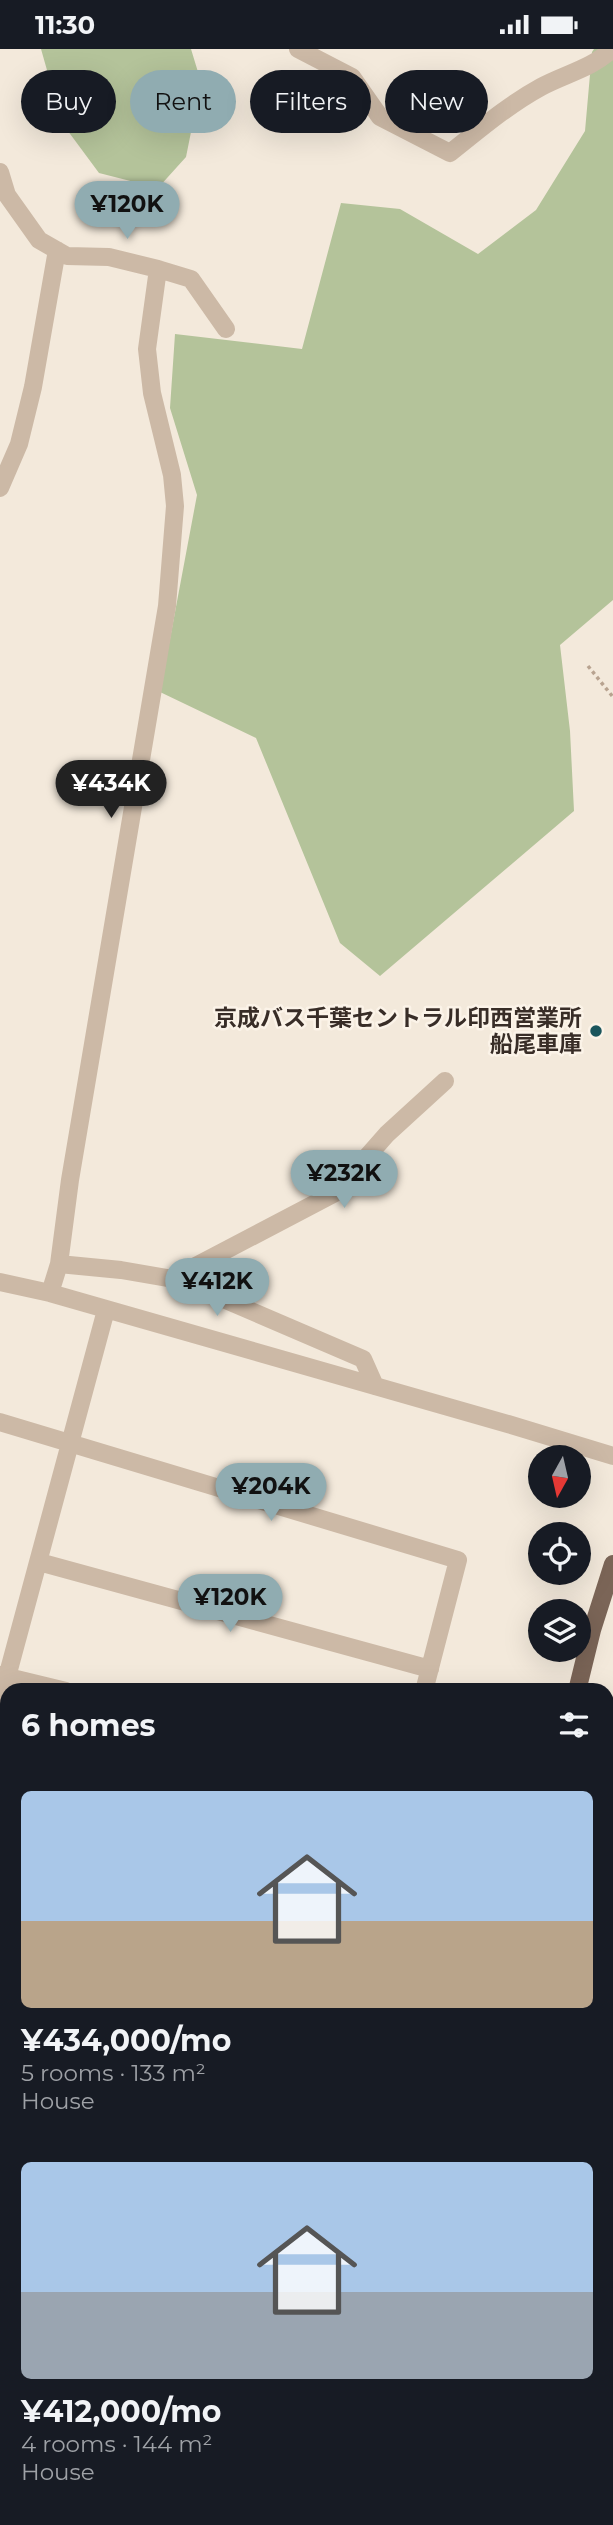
<!DOCTYPE html>
<meta charset="utf-8">
<style>
:root{--surface:#171b24;--page:#242831;--text:#f1f3f6;--muted:#9ea1a6;--accent:#90acb1}
body{margin:0;font-family:Montserrat,"Noto Sans JP",sans-serif;background:var(--page);color:var(--text);height:100vh;display:flex;flex-direction:column;font-size:26px;white-space:nowrap}
*{box-sizing:border-box;margin:0}
p{font-size:23px;color:var(--muted)}
.icon{flex:none;width:38px;height:38px;fill:none;stroke:currentColor;stroke-width:2;stroke-linecap:round;stroke-linejoin:round}
.map{position:relative;flex:1;overflow:hidden}
.panel{position:absolute;left:0px;top:1634px;width:614px;height:842px;display:flex;flex-direction:column;background:var(--surface);border-radius:21px 21px 0 0;box-shadow:0 7px 28px #0002}
.panel>*{flex:none}
.top-card{position:absolute;left:21px;top:21px;width:572px;height:63px;display:flex;gap:14px}
.needle{width:46px;rotate:188deg}
.controls{position:absolute;left:528px;top:1396px;display:grid;gap:14px}
.controls a{display:grid;place-items:center;width:63px;height:63px;border-radius:50%;background:var(--surface);box-shadow:0 7px 28px #0002;font-size:35px}
.price{position:absolute;translate:-50% -60px;padding:0 16px;border-radius:24px;background:var(--accent);color:#111;font-size:23px;line-height:46px;filter:drop-shadow(0 2px 4px #0008)}
.price::after{content:'';position:absolute;left:50%;top:42px;width:21px;height:16px;margin-left:-10px;background:inherit;clip-path:polygon(0 0,100% 0,50% 100%)}
.price.current{background:#222;color:#fff}
ul{padding:0;list-style:none}
li{display:grid;align-content:center;gap:14px;height:371px;padding:0 21px}
li span{display:grid;place-items:center;height:217px;border-radius:10px;color:#555}
li>.icon{margin-inline-start:auto}
span .icon{width:126px;height:126px;fill:#fffc;stroke-width:1}
li b{font-size:30px}
h2{display:flex;justify-content:space-between;align-items:center;height:84px;padding:0 21px;font-size:30px}
.tag{padding:0 24px;border-radius:32px;background:var(--surface);box-shadow:0 7px 28px #0002;font-size:24px;line-height:63px}
.tag.current{background:var(--accent);color:#111}
.status{display:flex;justify-content:space-between;align-items:center;height:49px;padding:0 35px;background:var(--surface);direction:ltr}
.status svg{height:19px;fill:currentColor}
.map>svg:first-child{display:block}
</style>
<div class="status"><b>11:30</b><svg viewBox="0 0 49 12"><path d="M0 12V9h3v3zM5 12V6h3v6zM10 12V3h3v9zM15 12V0h3v12zM26 1h20v11H26zM47 4h2v5h-2z"/></svg></div>
<div class="map">
<svg width="613" height="2476" viewBox="0 0 613 2476">
<rect width="100%" height="100%" fill="#f3e9db"/>
<path fill="#b4c39a" d="M41,0H191L201,33L186,108L158,139L99,124L62,74Z
M594,0H613V551L560,596L570,682L574,762L380,927L340,894L256,689L160,643L197,446L170,359L175,285L302,300L341,154L400,160L478,205L536,161L585,82L592,3Z
M613,1735V1877L607,1876V1753Z"/>
<path fill="#cd683f" d="M0,2168H7V2191L0,2190Z
M0,2283H7V2303H0Z
M7,2387V2409L0,2411V2389Z"/>
<g fill="none" stroke-linecap="round" stroke-linejoin="round">
<path stroke="#b8a390" stroke-width="3.5" stroke-dasharray="3.5 3.5" stroke-linecap="butt" d="M588,617L613,648"/>
<path stroke="#ccb9a6" stroke-width="18" d="M298,0L352,28L380,68L450,104C479,81 508,56 541,38C565,25 593,19 612,0
M0,123L7,146L39,191L67,207L109,208L158,220L191,230L226,280
M0,439L19,395L33,338L57,201
M59,1215L121,1221L179,1231L363,1310L375,1337
M0,1233L50,1244L508,1375L613,1407
M187,1235L192,1219L335,1144L387,1085L445,1032
M50,1244L59,1215L70,1131L167,557L175,457L172,426L152,344L147,300L158,220
M0,1373L458,1511L424,1642
M39,1513L430,1620
M0,1626L66,1642
M0,1654L106,1261
M0,1748L7,1749
M0,1870L7,1871
M0,2112H7
M0,2215L7,2216
M0,2330H7
M0,2437L7,2436
M104,2476L106,2469"/>
<path stroke="#7b6557" stroke-width="18" d="M577,1642L592,1581L613,1515
M607,2459L613,2457
M423,2469L424,2476
M539,2476L565,2469"/>
</g>
<circle fill="#1a555c" stroke="#fbf3e8" stroke-width="2.5" cx="596" cy="982" r="7"/>
<g text-anchor="middle" stroke-width="5" stroke-linejoin="round" paint-order="stroke">
<g font-size="23" font-weight="bold" fill="#382d27" stroke="#fbf3e8" text-anchor="end">
<text x="582" y="977">京成バス千葉セントラル印西営業所<tspan x="582" dy="26">船尾車庫</tspan></text>
</g>
</g>
</svg>
<div class="controls">
<a><svg class="needle" viewBox="-14 -14 28 28"><path d="M0-13l5 13h-10z" fill="#e53935"/><path d="M0 13l5-13h-10z" fill="#9ea1a6"/></svg></a>
<a><svg class="icon" aria-label="locate" viewBox="0 0 24 24"><circle cx="12" cy="12" r="6"/><path d="M12 2v4M12 18v4M2 12h4M18 12h4"/></svg></a>
<a><svg class="icon" aria-label="layers" viewBox="0 0 24 24"><path d="M12 4l9 5-9 5-9-5zM3 14l9 5 9-5"/></svg></a>
</div>
<b class="price" style="left:127px;top:192px">¥120K</b>
<b class="price current" style="left:111px;top:771px">¥434K</b>
<b class="price" style="left:344px;top:1161px">¥232K</b>
<b class="price" style="left:217px;top:1269px">¥412K</b>
<b class="price" style="left:271px;top:1474px">¥204K</b>
<b class="price" style="left:230px;top:1585px">¥120K</b>
<div class="top-card">
<a class="tag">Buy</a>
<a class="tag current">Rent</a>
<a class="tag">Filters</a>
<a class="tag">New</a>
</div>
<section class="panel">
<h2>6 homes<svg class="icon" aria-label="filters" viewBox="0 0 24 24"><path d="M4 7h16M4 17h16"/><circle cx="9" cy="7" r="2"/><circle cx="15" cy="17" r="2"/></svg></h2>
<ul>
<li><span style="background:linear-gradient(#a9c7e8 60%,#b9a48a 0)"><svg class="icon" aria-label="home" viewBox="0 0 24 24"><path d="M3 11l9-7 9 7M6 9v11h12V9"/></svg></span><div><b>¥434,000/mo</b><p>5 rooms · 133 m²</p><p>House</p></div></li>
<li><span style="background:linear-gradient(#a9c7e8 60%,#9aa5b1 0)"><svg class="icon" aria-label="home" viewBox="0 0 24 24"><path d="M3 11l9-7 9 7M6 9v11h12V9"/></svg></span><div><b>¥412,000/mo</b><p>4 rooms · 144 m²</p><p>House</p></div></li>
</ul>
</section>
</div>
